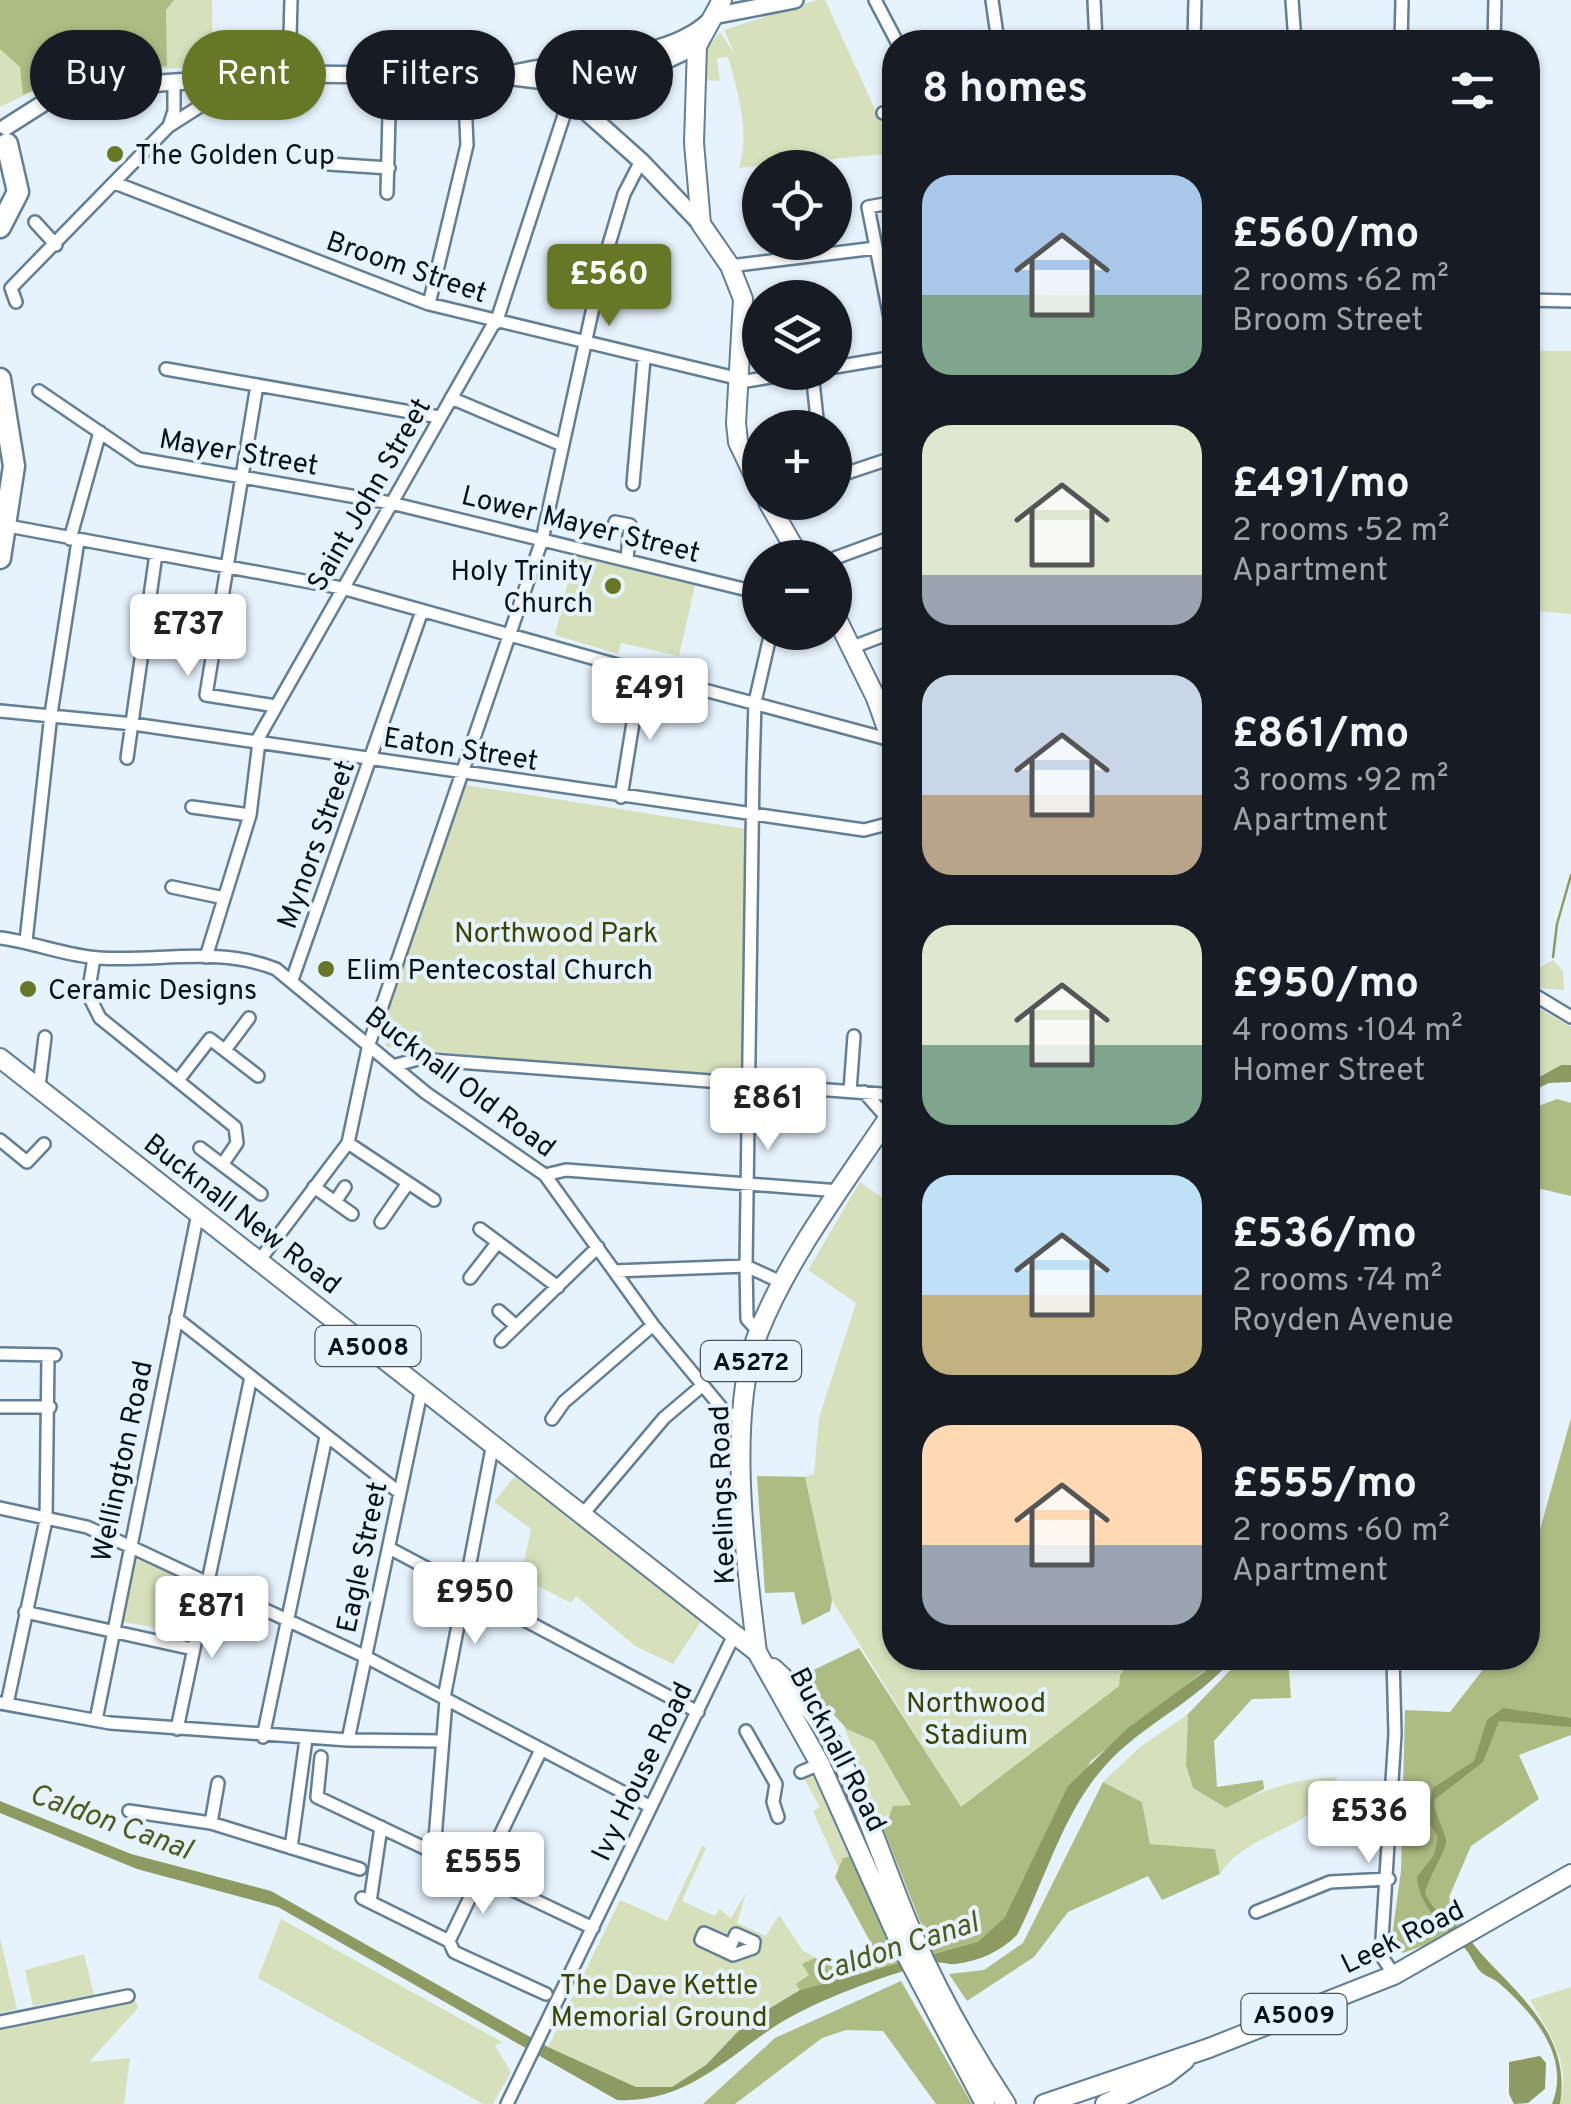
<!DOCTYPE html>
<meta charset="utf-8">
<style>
:root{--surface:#171b24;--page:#20242c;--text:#f1f3f6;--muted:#9ea1a6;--accent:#667826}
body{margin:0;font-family:Overpass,sans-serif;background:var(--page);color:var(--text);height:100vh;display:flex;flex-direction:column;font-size:38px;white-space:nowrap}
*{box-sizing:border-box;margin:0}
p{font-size:32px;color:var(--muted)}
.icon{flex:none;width:55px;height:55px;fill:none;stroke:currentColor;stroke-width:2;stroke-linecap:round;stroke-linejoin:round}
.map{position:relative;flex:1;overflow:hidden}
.sheet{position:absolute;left:882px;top:30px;width:658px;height:1640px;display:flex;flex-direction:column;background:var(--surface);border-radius:40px;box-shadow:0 2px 8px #0004}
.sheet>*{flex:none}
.top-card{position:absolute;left:30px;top:30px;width:702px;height:90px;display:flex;gap:20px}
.fabs{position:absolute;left:742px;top:150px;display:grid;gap:20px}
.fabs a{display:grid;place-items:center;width:110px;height:110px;border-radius:50%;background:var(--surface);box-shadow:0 2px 8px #0004;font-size:50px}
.price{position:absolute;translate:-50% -85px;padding:0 22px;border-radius:10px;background:#fff;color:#222;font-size:32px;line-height:65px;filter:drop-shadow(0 2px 5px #0008)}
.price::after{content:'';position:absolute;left:50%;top:60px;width:30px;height:22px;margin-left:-15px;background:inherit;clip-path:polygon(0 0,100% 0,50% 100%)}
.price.on{background:var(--accent);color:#fff}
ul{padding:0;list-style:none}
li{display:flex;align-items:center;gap:30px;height:250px;padding:0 40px}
li span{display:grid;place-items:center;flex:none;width:280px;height:200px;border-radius:30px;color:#555}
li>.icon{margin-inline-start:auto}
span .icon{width:120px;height:120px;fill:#fffc;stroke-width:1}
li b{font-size:42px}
h2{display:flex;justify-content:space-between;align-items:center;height:120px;padding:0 40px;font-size:42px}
.pill{padding:0 35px;border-radius:45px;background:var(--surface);box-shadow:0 2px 8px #0004;font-size:35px;line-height:90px}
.pill.on{background:var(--accent);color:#fff}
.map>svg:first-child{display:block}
</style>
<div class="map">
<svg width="1571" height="2104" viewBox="0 0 1571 2104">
<rect width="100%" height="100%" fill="#e6f2fc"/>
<path fill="#d6e1bc" d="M0,0H212L213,65L60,78L0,107Z
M817,0H825L895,153L739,168C750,134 738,90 728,57L717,58L720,81L702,80L704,51L720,32L735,55L724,30Z
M1528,351H1571V614L1528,610Z
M574,556L695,585L679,656L621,643L618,654L555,635Z
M466,785L746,829L742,1081L387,1047L381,1031Z
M1553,960L1563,971L1564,990L1528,987V975Z
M1528,1002L1571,1027V1065H1561L1529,1081Z
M860,1182L892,1205L895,1202V1658H1135L1119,1686L961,1808L832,1600L805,1477L814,1474L819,1418L856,1303L808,1270Z
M515,1476L702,1620L673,1664L635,1646L576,1596L571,1603L521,1577L531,1529L494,1502Z
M140,1560L198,1587L188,1633L122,1622L133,1562Z
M1188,1714L1186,1765L1193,1788L1226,1808C1264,1789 1294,1779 1337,1777C1310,1838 1252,1826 1220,1874L1215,1849L1150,1844L1142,1802L1103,1782L1140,1747Z
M843,1724L874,1741L911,1806L886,1816L884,1830Z
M802,1775L818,1777L853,1855L843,1858L840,1872L813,1811L820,1807Z
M702,1846L706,1848L682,1901L715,1916L719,1909L731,1918L746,1893L737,1923L766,1936L779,1915L803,1951L834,1967L861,1951L867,1972L800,1990L747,2022L706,2065L672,2087H636L548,2047L620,1900L667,1921Z
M281,1919L502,2042L495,2046L511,2072L493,2104H483L258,1978Z
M0,1938L17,2009L0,2013Z
M84,1954L94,1995L33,2006L25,1970Z
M1571,1987V2104H1560C1571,2063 1551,2036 1530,2000Z
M136,2001L138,2008L89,2062L130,2058L124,2104H0V2027Z"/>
<path fill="#adbc83" d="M0,0H174L166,10L167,66L150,68L135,51L119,46L108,53L96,72L62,78L23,95L20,67L0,49Z
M1557,1099L1571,1103V1196L1528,1186V1110Z
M1571,1418V1735L1519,1755L1539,1799L1471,1846L1449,1897L1466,1930L1403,1953L1391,1943L1401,1871L1405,1710L1450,1712L1492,1658H1528V1573Z
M757,1476L805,1477L832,1600L830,1611L802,1625L794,1592L765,1593Z
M859,1648L961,1807L1119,1686L1120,1675L1135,1658H1215L1204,1671L1091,1761L1005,1917L978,1943L933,1954L884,1830L893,1806L911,1805L874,1741L847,1729L799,1677Z
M1242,1658H1288L1291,1698L1252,1699L1214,1741L1217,1787L1263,1780L1264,1789L1226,1808L1193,1788L1186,1765L1188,1714Z
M1103,1782L1142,1802L1150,1844L1215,1849L1220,1874L1162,1900L1148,1876L1068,1912L1034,1957L967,2001L949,1974L984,1970L1023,1943Z
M853,1855L904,1964L867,1972L861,1951L872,1945L835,1877L843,1858Z
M815,1958L832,1966V1974L841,1979L800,1990L796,1984L809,1975L802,1964Z
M901,1981L972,2104H936L883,2031L846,2030L822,2038L735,2104H703L775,2038Z"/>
<path fill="#8d9b63" d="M1561,1065H1571V1082L1549,1083L1528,1093V1083Z
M1215,1658H1233C1197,1702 1142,1724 1105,1766C1063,1812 1045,1881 1017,1935C1000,1952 979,1961 956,1964C948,1965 942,1961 934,1963C893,1972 835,1994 798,2013C738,2043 696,2104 617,2100L278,1907L137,1869L0,1813V1801L131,1854L271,1891L548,2047L636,2087H672L706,2065L747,2022L800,1990L978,1942L1005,1917L1068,1786L1128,1728L1204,1672Z
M1503,1708L1571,1718V1727L1499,1721L1483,1762L1434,1800C1435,1816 1443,1826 1446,1840C1448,1847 1428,1878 1425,1893C1433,1912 1447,1918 1462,1931C1471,1940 1478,1951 1487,1960C1525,2000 1571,2040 1560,2104H1552C1571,2057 1534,2014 1499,1983C1493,1978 1484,1976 1480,1971C1475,1966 1472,1957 1467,1951C1446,1924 1421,1914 1417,1877L1434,1855L1438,1837L1427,1819L1433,1788L1474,1761L1487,1720Z
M1540,2056L1546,2063L1545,2089L1528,2103L1514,2104L1509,2094V2062Z"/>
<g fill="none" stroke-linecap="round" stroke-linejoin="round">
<path stroke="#8d9b63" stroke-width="2.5" d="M1553,957L1557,924L1571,875"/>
<g stroke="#637f96" stroke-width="16">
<path id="street" d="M875,0L897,42
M992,0L998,42
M1094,0L1096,42
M1292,0L1295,42
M1194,42L1195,0
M1401,42L1402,0
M1494,42L1495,0
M289,74L291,0
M883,113L895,112
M169,126L174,111V83
M329,164L389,168
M115,183L429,304L740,379
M387,193L390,75
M895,202L868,207L895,343
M35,222L56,245
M730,266L876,248
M1528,300L1571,301
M16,302L11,288L169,126L202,105L262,80
M429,304L467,145L464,77
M496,323L570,97
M835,367L895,357
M166,369L439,417
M812,372L818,428
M740,382L802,372
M257,385L206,695L276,706
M39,391L139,459L391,503L760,593
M451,398L562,445
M835,477L895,457
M633,484L644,359
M615,522L630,525L627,560
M8,526L342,588L646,673
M70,539L100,432
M835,558L895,536
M853,647L895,631
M0,711L133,724L864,830L895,822
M256,742L494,323
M127,758L156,554
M621,797L641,673L891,740
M192,807L250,815
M172,887L224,898
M0,938C33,942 66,956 99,958C158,962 218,946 276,969L426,1093L545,1175L653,1325L725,1412L742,1418
M26,941L51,714L78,541
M206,957L250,815L259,742
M94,958L88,994L100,1018L235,1127L237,1143L222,1165
M292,980L422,611
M1528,991L1571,1017
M225,1050L249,1018
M393,1066L418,1059L895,1095
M179,1079L210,1039L258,1076
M39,1086L45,1037
M850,1091L854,1036
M864,1092L888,1119
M0,1140L27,1162L44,1144
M348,1143L434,1200
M200,1148L261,1194
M545,1175L566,1170L840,1191
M314,1187L352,1214
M335,1202L345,1187
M381,1222L408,1183
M480,1229L558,1287
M259,1261L348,1143L369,1044L542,540L601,271L624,194L641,161
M614,1271L746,1266L783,1283
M470,1278L498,1242
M499,1311L516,1326
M176,1318L400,1493
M758,1331L747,1319L746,1266L753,771L755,702L771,632
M501,1341L598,1247
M0,1354L55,1355
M0,1407H50
M552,1419L564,1402L653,1325
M0,1508L87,1527L129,1546L366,1657L651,1807
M583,1514L664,1418L703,1385
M389,1548L698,1712
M25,1612L193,1649
M1393,1658L1395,1734L1381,1955L1394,1975
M444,1698L493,1443
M0,1703L110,1723L348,1740L422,1388
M7,1704L46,1520L48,1355
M96,1720L198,1213
M177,1729L251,1377
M746,1731L776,1784L773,1802L778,1817
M263,1737L326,1437
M348,1740L443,1741
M321,1757L317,1797L593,1928
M801,1772L820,1764
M129,1811L211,1823L360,1869
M211,1823L218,1783
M437,1844L495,1846
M291,1848L306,1739
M434,1852L446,1700
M362,1898L449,1941
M370,1902L381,1827
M1256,1912L1330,1882L1389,1879
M704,1933L731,1945L736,1934L754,1942L753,1948L733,1955L701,1940Z
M449,1941L541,1750
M449,1941L454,1952L546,1994
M0,2022L128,1996
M507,2104L735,1633"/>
</g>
<g stroke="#637f96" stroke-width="20">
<path id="secondary" d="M713,16L795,0
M515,73C571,59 665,62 708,22
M547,81L650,68L697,46
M6,127L58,94L104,87L289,74L504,76L545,81L565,93L641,161L701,224"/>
</g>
<g stroke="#637f96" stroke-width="22">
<path id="primary" d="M722,0L697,46L694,143L701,224L730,266L743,299L736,423L738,442L760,488
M768,502L800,558
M835,615L876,698L895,751
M0,1058L757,1652L820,1764L901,1945L985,2104
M757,1652C746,1563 725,1414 759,1331C791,1252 848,1179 895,1108
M773,1668C848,1734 875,1848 914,1937C939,1994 971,2051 1006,2104
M1044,2104L1209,2048L1394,1975L1571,1874
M1105,2104L1166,2075L1185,2060"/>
</g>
<g stroke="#637f96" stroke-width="25">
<path id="highway" d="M0,227L18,192L7,144
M0,379L14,466L0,558"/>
</g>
<use href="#street" stroke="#fff" stroke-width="11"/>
<use href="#secondary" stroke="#fff" stroke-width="15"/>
<use href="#primary" stroke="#fff" stroke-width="18"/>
<use href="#highway" stroke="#fff" stroke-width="20"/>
</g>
<g fill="#667826" stroke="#e6f2fc" stroke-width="4">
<circle cx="115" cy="154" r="10"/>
<circle cx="613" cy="586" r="10"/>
<circle cx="326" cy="969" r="10"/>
<circle cx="28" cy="989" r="10"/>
</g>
<g text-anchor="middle" stroke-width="8" stroke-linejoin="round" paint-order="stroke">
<g fill="#e6f2fc" stroke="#49545d" stroke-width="2.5">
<rect x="315.5" y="1326" width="105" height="40" rx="8"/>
<rect x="701" y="1341" width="100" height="40" rx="8"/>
<rect x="1241.5" y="1994" width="105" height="40" rx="8"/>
</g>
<g font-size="25" font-weight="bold" fill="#061119">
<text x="368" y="1355">A5008</text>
<text x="751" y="1370">A5272</text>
<text x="1294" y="2023">A5009</text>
</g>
<g font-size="28" fill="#061119" stroke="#e6f2fc" text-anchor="start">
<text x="135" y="164">The Golden Cup</text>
<text x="593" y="580" text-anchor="end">Holy Trinity<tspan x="593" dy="32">Church</tspan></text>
<text x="346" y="979">Elim Pentecostal Church</text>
<text x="48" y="999">Ceramic Designs</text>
</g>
<g font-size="28" fill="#061119" stroke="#e6f2fc">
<text transform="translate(407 266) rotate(19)" y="10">Broom Street</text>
<text transform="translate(239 451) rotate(10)" y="10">Mayer Street</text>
<text transform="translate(368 494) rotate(-60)" y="10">Saint John Street</text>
<text transform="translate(581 523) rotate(14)" y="10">Lower Mayer Street</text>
<text transform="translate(461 748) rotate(9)" y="10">Eaton Street</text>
<text transform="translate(315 844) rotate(-70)" y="10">Mynors Street</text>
<text transform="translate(461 1081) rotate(37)" y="10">Bucknall Old Road</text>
<text transform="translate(243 1213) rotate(38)" y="10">Bucknall New Road</text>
<text transform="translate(121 1461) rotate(-78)" y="10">Wellington Road</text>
<text transform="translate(721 1495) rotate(-92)" y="10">Keelings Road</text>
<text transform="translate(361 1557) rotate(-78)" y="10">Eagle Street</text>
<text transform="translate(839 1749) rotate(63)" y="10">Bucknall Road</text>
<text transform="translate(641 1771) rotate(-64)" y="10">Ivy House Road</text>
<text transform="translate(1402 1936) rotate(-26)" y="10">Leek Road</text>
</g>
<g font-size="28" fill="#394500" stroke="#e6f2fc">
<text x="556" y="942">Northwood Park</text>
<text x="976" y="1712">Northwood<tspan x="976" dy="32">Stadium</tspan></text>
<text x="659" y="1994">The Dave Kettle<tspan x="659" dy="32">Memorial Ground</tspan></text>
</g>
<g font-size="30" font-style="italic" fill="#4d5b1c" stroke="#e6f2fc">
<text transform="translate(111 1821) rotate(20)" y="10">Caldon Canal</text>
<text transform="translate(896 1947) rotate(-18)" y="10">Caldon Canal</text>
</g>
</g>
</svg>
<div class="fabs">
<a><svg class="icon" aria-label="locate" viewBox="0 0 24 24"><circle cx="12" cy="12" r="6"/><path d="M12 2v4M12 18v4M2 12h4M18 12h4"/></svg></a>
<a><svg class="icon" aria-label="layers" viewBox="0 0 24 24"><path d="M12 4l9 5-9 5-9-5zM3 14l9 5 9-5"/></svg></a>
<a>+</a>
<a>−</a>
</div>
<b class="price on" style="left:609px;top:329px">£560</b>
<b class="price" style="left:188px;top:679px">£737</b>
<b class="price" style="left:650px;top:743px">£491</b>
<b class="price" style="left:768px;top:1153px">£861</b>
<b class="price" style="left:475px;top:1647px">£950</b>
<b class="price" style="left:212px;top:1661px">£871</b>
<b class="price" style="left:1369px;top:1866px">£536</b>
<b class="price" style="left:483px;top:1917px">£555</b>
<div class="top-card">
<a class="pill">Buy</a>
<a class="pill on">Rent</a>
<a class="pill">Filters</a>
<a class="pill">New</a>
</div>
<section class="sheet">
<h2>8 homes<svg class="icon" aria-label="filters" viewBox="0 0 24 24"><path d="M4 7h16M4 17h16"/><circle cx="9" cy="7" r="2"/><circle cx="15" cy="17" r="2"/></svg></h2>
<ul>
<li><span style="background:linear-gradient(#a9c7e8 60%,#7fa58c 0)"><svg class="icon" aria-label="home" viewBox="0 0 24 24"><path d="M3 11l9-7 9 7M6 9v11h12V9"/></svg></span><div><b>£560/mo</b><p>2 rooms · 62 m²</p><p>Broom Street</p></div></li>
<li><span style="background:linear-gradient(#dfe7d0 75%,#9aa5b1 0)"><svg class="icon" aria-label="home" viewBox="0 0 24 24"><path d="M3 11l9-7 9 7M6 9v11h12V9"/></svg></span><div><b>£491/mo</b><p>2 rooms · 52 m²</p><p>Apartment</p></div></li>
<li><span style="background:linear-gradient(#c9d6e8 60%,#b9a48a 0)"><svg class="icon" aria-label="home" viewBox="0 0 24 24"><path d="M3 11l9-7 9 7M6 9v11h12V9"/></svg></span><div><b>£861/mo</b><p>3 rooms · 92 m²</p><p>Apartment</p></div></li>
<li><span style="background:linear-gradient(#dfe7d0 60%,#7fa58c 0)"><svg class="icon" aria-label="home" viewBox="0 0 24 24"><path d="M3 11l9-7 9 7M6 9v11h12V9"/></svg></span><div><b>£950/mo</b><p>4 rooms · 104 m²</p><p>Homer Street</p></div></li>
<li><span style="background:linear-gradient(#bfe0f5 60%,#c2b280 0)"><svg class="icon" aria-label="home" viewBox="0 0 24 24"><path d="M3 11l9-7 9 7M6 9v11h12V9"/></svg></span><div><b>£536/mo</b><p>2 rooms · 74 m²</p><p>Royden Avenue</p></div></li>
<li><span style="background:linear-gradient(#ffd9b3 60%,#9aa5b1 0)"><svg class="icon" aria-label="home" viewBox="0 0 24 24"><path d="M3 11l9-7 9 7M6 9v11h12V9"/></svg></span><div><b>£555/mo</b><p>2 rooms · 60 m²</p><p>Apartment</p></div></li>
</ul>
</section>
</div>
